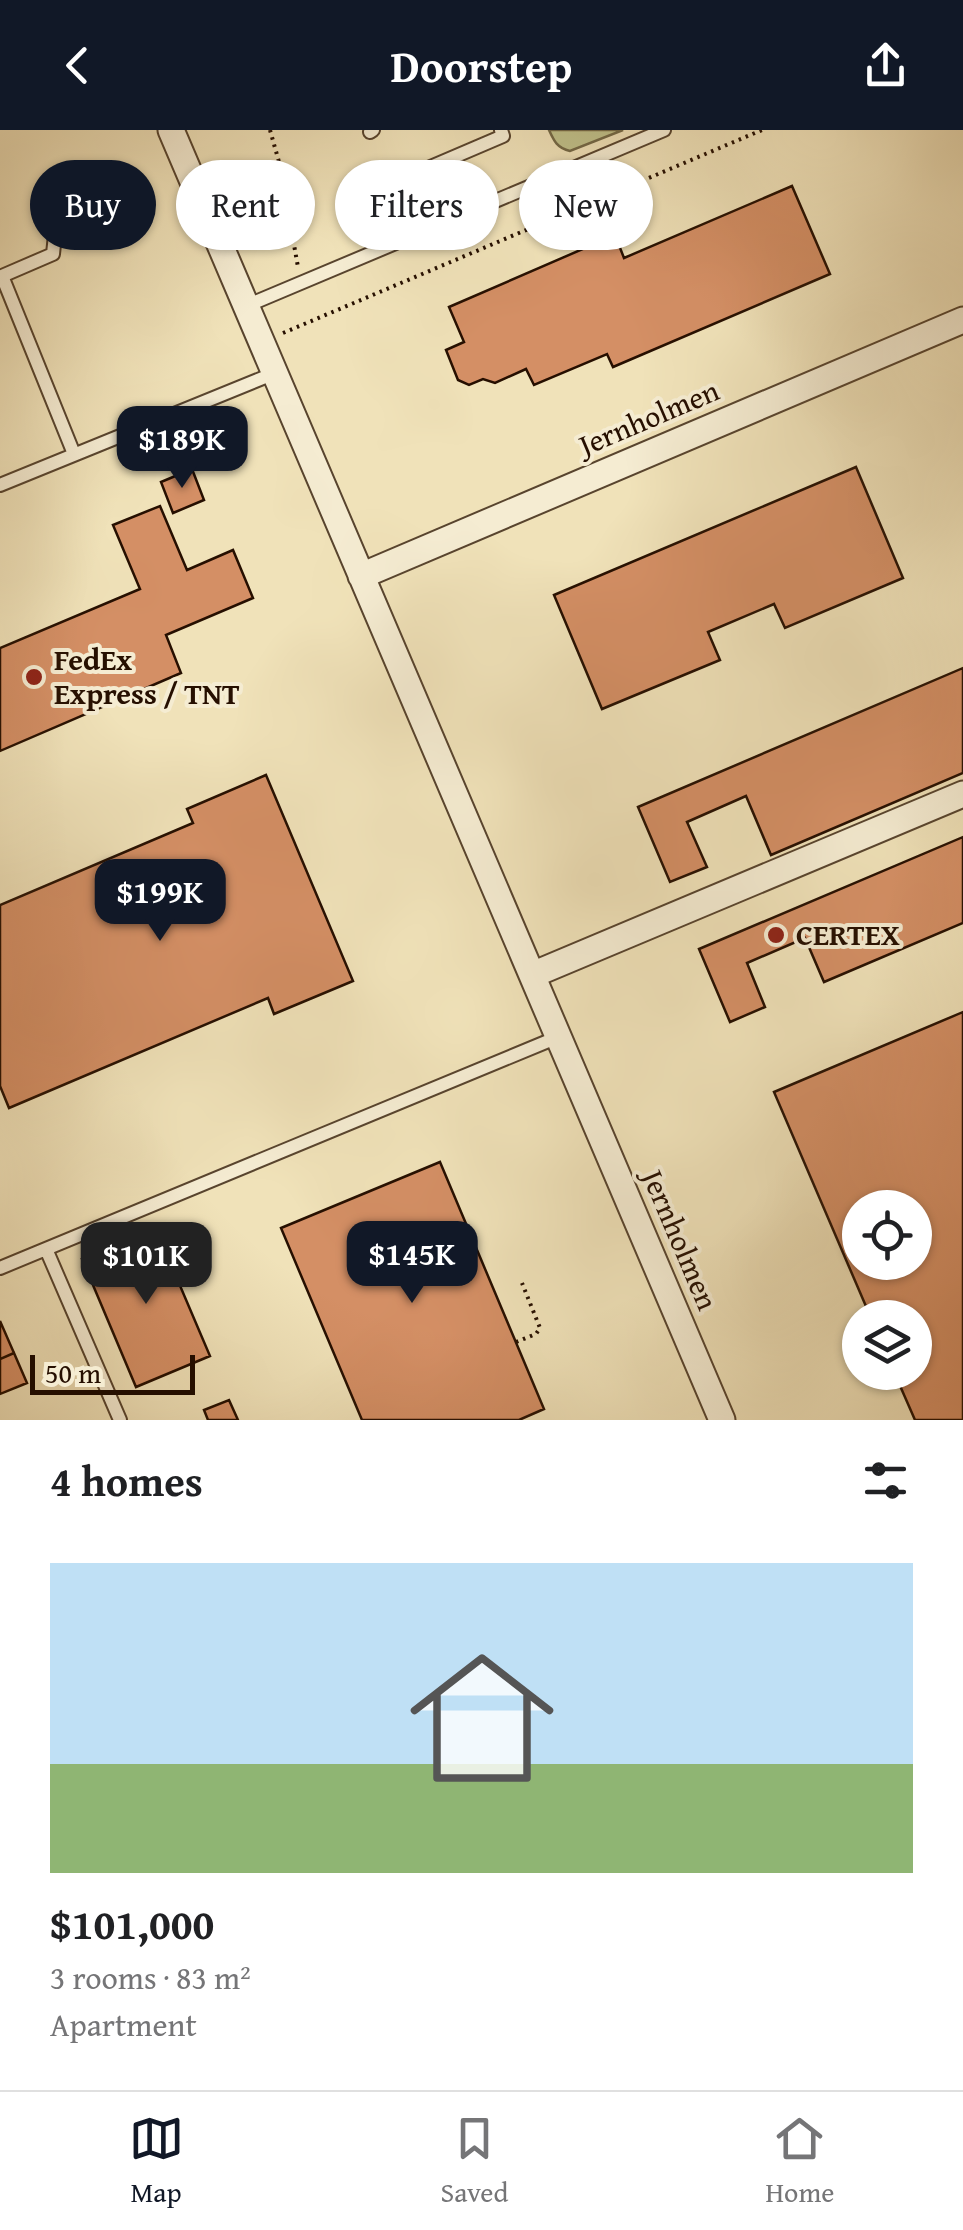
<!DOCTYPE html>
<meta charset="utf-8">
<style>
:root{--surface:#fff;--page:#f6f6f6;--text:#202124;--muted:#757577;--line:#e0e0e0;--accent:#111827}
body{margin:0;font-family:"Gentium Book Plus",serif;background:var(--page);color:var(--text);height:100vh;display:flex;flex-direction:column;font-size:38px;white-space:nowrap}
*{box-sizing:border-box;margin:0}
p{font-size:32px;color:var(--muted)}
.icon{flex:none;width:55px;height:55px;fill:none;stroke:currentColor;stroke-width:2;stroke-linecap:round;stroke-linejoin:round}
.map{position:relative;height:1290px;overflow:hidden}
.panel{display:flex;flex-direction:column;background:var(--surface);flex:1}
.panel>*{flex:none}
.banner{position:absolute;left:30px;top:30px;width:905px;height:90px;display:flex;gap:20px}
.fabs{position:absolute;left:842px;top:1060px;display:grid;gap:20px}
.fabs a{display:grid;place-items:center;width:90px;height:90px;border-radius:50%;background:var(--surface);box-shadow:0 2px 8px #0004;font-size:50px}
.scale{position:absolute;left:30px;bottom:25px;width:165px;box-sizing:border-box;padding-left:10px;border:5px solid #260f00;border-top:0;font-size:28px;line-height:35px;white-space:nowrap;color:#260f00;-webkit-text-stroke:8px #f5ecd2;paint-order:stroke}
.price{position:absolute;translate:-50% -85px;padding:0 22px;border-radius:20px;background:var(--accent);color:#fff;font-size:32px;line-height:65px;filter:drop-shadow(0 2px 5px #0008)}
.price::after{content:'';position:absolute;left:50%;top:60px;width:30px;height:22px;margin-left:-15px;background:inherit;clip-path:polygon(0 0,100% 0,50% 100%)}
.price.selected{background:#222;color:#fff}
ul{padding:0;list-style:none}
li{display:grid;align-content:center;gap:20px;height:530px;padding:0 50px}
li+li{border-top:2px solid var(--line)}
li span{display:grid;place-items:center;height:310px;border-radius:0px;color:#555}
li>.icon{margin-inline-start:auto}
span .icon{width:180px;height:180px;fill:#fffc;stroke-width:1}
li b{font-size:42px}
h2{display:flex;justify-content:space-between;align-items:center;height:120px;padding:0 50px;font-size:42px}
.chip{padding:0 35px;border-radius:45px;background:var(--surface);box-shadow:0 2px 8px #0004;font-size:35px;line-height:90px}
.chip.selected{background:var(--accent);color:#fff}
header{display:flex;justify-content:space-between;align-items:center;height:130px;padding:0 50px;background:var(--accent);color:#fff;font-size:45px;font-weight:700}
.dock{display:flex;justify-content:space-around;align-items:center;height:140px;border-top:2px solid var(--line);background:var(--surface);font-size:28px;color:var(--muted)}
.dock a{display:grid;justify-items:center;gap:5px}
.dock .selected{color:var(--accent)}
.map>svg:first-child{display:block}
</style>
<header><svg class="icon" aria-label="back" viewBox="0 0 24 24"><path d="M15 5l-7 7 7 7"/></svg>Doorstep<svg class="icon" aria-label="share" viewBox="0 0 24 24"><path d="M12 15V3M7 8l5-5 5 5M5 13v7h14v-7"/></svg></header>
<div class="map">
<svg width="963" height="1290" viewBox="0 0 963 1290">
<rect width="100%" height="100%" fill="#f0e2b9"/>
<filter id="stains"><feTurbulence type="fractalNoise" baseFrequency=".002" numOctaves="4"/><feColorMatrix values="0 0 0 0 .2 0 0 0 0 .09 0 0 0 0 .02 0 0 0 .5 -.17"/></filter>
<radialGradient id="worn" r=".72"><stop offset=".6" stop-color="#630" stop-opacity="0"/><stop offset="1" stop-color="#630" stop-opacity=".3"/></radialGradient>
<path fill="#c0c18b" stroke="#736846" stroke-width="2.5" d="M549,0H623L570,21C557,18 554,11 549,0Z"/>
<path fill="#d48f65" stroke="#260f00" stroke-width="2.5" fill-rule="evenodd" d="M792,56L830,144L613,237L607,224L534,255L526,239L495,253L483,249L469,255L458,250L446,220L464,212L449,177L615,105L624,128Z
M856,337L903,448L785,498L774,474L708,502L720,530L602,579L554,465Z
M192,339L204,370L173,383L161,352Z
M160,376L187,440L233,420L253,468L166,505L181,543L0,621V518L140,459L113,395Z
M963,538V643L771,725L746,666L687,692L707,737L670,752L638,677Z
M266,645L353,851L274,884L268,868L9,978L0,956V775L193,693L187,679Z
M963,707V793L824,852L805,808L747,833L765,877L730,892L699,819Z
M963,882V1290H915L894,1242H915V1188H871L774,962ZM860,1078H915V1132H860Z
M440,1032L544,1279L519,1290H362L281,1098Z
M155,1097L210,1226L136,1257L82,1129Z
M0,1191L14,1223L0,1229Z
M14,1223L27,1253L0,1264V1229Z
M229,1270L238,1290H208L204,1280Z"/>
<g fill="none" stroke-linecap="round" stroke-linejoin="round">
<g stroke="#58442e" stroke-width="16">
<path id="lane" d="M370,2L373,0
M393,53L503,6L501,0
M246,176L664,0
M74,324L2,146L53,124L56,95L127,61
M0,355L275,243
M46,1119L120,1290
M0,1138L558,907"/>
</g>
<g stroke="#58442e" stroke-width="29">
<path id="street" d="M171,0L722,1290
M361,446L963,190
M532,845L963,664"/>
</g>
<path stroke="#260f00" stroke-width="4" stroke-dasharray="2.5 5" stroke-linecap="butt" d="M270,0L279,32L298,137
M283,203L762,0
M516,1212L536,1204L540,1198L522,1153"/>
<use href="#lane" stroke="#f5ecd2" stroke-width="12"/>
<use href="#street" stroke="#f5ecd2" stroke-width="25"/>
</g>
<g fill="#8f2418" stroke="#f5ecd2" stroke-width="4">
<circle cx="34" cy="547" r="10"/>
<circle cx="776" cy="805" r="10"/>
</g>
<g text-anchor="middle" stroke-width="8" stroke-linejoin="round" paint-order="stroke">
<g font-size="30" fill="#260f00" stroke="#f5ecd2">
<text transform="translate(649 288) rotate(-23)" y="10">Jernholmen</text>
<text transform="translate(680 1110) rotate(67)" y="10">Jernholmen</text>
</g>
<g font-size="30" font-weight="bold" fill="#260f00" stroke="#f5ecd2" text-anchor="start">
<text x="54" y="540">FedEx<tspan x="54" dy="34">Express / TNT</tspan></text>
<text x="796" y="815">CERTEX</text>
</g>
</g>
<rect width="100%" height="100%" filter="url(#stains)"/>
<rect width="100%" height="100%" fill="url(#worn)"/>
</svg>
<div class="fabs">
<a><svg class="icon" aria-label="locate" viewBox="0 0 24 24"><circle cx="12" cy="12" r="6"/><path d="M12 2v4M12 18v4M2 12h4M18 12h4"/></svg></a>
<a><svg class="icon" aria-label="layers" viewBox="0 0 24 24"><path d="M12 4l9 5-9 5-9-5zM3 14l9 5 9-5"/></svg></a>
</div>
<div class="scale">50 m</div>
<b class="price" style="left:182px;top:361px">$189K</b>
<b class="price" style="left:160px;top:814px">$199K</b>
<b class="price" style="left:412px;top:1176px">$145K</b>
<b class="price selected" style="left:146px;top:1177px">$101K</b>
<div class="banner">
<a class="chip selected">Buy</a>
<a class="chip">Rent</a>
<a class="chip">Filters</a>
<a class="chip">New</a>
</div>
</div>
<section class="panel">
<h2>4 homes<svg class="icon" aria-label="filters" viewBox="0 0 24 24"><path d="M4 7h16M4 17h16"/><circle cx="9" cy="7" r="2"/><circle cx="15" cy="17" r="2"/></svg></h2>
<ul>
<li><span style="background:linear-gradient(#bfe0f5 65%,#8fb573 0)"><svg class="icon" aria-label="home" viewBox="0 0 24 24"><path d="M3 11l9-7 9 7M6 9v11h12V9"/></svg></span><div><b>$101,000</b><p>3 rooms · 83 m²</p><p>Apartment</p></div></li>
</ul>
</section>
<nav class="dock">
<a class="selected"><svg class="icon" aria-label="map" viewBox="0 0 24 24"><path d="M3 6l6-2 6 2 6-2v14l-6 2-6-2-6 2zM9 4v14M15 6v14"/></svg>Map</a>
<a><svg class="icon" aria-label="saved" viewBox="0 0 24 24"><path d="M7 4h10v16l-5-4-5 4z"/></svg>Saved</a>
<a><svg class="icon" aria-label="home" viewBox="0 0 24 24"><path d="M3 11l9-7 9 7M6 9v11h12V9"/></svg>Home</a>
</nav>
